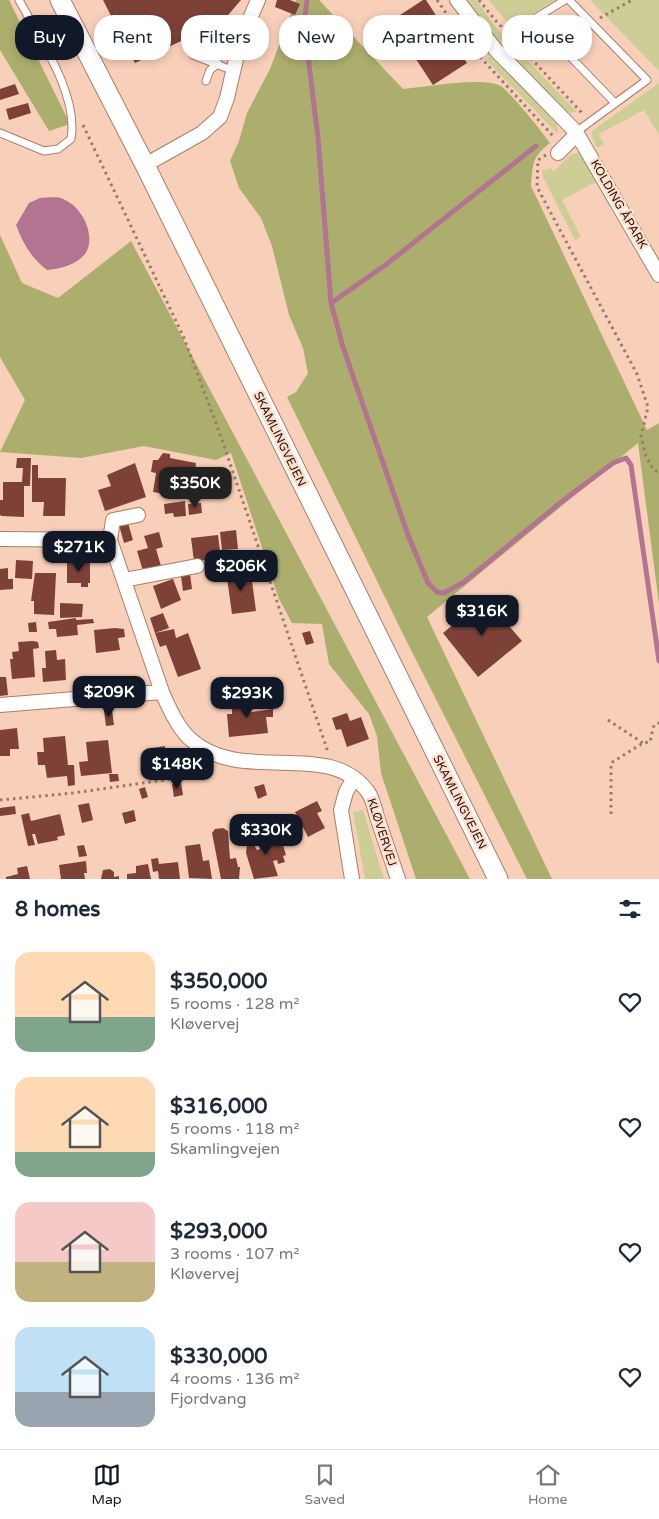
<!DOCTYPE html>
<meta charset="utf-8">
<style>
:root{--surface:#fff;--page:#f2f2f3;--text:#1f2937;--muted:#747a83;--line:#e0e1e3;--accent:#111827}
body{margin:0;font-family:"Varela Round",sans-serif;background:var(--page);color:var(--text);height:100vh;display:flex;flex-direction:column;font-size:19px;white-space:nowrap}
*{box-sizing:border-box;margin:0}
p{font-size:16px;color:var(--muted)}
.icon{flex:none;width:28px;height:28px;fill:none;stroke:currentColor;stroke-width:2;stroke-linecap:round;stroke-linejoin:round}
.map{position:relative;height:879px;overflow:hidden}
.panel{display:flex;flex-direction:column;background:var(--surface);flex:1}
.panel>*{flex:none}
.top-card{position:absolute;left:15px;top:15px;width:630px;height:45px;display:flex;gap:10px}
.price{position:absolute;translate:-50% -42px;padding:0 11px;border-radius:10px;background:var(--accent);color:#fff;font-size:16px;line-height:32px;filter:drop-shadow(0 1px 2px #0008)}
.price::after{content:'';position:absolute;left:50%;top:30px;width:15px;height:11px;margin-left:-8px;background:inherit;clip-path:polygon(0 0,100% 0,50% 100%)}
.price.selected{background:#222;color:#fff}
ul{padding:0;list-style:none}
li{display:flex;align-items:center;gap:15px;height:125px;padding:0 15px}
li span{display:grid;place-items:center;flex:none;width:140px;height:100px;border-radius:15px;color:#555}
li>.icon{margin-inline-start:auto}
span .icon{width:60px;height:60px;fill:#fffc;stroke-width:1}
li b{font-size:21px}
h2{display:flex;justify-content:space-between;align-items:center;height:60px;padding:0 15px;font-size:21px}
.pill{padding:0 18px;border-radius:20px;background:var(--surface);box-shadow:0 2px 8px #0003;font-size:18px;line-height:45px}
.pill.selected{background:var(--accent);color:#fff}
.dock{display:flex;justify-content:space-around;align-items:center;height:70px;border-top:1px solid var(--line);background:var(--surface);font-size:14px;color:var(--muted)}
.dock a{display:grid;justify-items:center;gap:2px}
.dock .selected{color:var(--accent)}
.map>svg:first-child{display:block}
</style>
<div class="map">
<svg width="659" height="879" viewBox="0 0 659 879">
<rect width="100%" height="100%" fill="#f8cfb9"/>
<path fill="#ccce96" d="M467,0H476L495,26L577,112L570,113L565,110L499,41Z
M489,0H555L511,27Z
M591,0H659V71L590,0Z
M457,15L485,50L481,54L453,18Z
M491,56L557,124L558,134L486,60Z
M659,83V135L644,110L599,134L604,144L597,148L592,137V131Z
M578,153L584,156L598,181L562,200L581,237L575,240L543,177L542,171L550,168L554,171L570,155Z
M363,810L384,879H365L353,812Z"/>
<path fill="#acae6d" d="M0,0H9L70,124L49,131L0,50Z
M296,0H319L403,89C425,87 480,77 499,85C507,88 544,134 550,143C532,157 533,163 531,186L647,430L659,423V604L638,443L427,617L552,879H527L404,636L287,397L296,392L308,373L303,348L289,315L272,246L261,218L239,188L230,161L239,141L247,113L270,69Z
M0,235L22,283L58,298L131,241L470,879H416L381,773L377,736L369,714L329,664L322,624L292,623L279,599L231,453L216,460L144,446L81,458L0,452L25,400L0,357Z"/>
<path fill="#b27491" d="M40,198C47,198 57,196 63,199C73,203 80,211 85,221C99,254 77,267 47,270C31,258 23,243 16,225L29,203Z"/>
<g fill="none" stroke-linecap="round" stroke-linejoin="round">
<path stroke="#b27491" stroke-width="5" d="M307,0L304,24L318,138L331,303L343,347L408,535L428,583L437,592L444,593L464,582L560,503L613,463L626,458L631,465L659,661
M331,303L384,266L536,146"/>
</g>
<path fill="#7e4138" d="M103,0H241L223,21L135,63Z
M277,0H290L300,4L295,15L275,7Z
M423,0H426L467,63L433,85L391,21Z
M15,84L19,94L0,100V89Z
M28,103L31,113L9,120L6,109Z
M163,453L170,454V458L196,463L194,480L180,478L177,496L153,492L156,473L151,472L153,460H158Z
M17,458H31L30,486H24V517L2,516L0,515V500H3V482H22L23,468H16Z
M135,463L146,497L105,511L98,490L111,486L107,475Z
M32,465H38V478H66L65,516H43L44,502H32Z
M185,501L186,516L174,517L173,513L165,514L164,504Z
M201,503L202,513L189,515L188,504Z
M128,523L133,540L124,543L119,525Z
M236,530L238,549L222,550L220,532Z
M159,532L163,547L156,549L161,566L143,571L137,551L148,548L144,536Z
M218,535L221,559L194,561L191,538Z
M16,560L33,561L32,579L15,578Z
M90,561V583H88V587H81V583H67V562Z
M8,568V579H13V589L0,590V569Z
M245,569L246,582L252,581L256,611L232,614L226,571Z
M35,573H56L54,615L34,614V601H31Z
M190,574L192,589L183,591L181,576Z
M173,579L181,600L161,609L153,586Z
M485,598L522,641L478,677L443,633Z
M60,603L83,604L82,617L60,618Z
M163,613L169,628L155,633L150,618Z
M76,618V620L93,619L94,623L77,625L78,635L57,637L56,629H49L48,622Z
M36,622L37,632H29L28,623Z
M115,628L124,629L125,637L118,638L120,650L96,653L94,630Z
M174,629L176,638L188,633L201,669L178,677L166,645L160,647L155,633Z
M310,631L314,643L306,645L302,633Z
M33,641L38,642L39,648L33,649L35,677L12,679L10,659H13L12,652L19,651L18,642Z
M56,650L57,660L65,659L66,680L43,682L42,668H46L45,651Z
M0,677H6L8,695L0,696Z
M243,694L246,713L273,709V717H266L268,733L229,737L227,714H232V695Z
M112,710L114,725L106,726L104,711Z
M347,713L350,721L361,717L369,739L347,747L341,729L336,730L332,718Z
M17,728L19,749H10V756H0V730Z
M65,736L68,765H74L75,785L68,786L67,776L47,778L45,765H38L37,752H44L43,738Z
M108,740L112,773L81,776L79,762L88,761L86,742Z
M165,746V751L177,750L179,769L145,772L143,755L153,753L152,748Z
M109,774H118L119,781L110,782Z
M181,783L183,795L174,797L172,784Z
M264,784L267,795L258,799L254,787Z
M145,787L148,797L142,799L139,789Z
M317,801L322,811L317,813L325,828L308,837L295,812Z
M89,803L93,820L82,823L78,805Z
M15,806L16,814L0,816V808Z
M134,810L136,821L125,824L122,813Z
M29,813L31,821L60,814L65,835L57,837L58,840L38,844L35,834H32L35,845L28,846L21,815Z
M239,825L242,839L239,840L234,827Z
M223,828L228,831L230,859L236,858L238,867H240L239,879H221L212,833L215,829Z
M279,832L286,855L283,856L285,862L278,864L277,860L273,861L278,876L254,879L246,853L247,844L253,843L257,850L260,849L255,837L264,834L268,844L272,843L267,836Z
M200,844L203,861L209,860L212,879L189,878L185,846Z
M84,845L87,856L79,857L77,846Z
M158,858L159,864L178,862L180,879H159L158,871L153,872L151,859Z
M86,861L87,873H84L85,879H61L59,865Z
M148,864L151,879H127V874L136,873V866Z
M27,866L30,879H6V877L18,874L17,868Z
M110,869L114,872V877L119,876V879H101L103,870Z"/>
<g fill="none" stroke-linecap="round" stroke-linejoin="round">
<g stroke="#ac7e65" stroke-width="9">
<path id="lane" d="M565,0L534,19L615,103
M569,0L647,80L576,132
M214,25L217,31L213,52L218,64
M193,55L234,71
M206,81L210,70L218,64
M0,133L44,151L58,149L71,139C79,95 39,37 19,0"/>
</g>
<g stroke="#ac7e65" stroke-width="16">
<path id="street" d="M457,0L495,49L576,132L659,275
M558,153L577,134
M145,165L202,133L220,117L227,98L240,42L258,0
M138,515L113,520L110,540L162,692C169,708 177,726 189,738C241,787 329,737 368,792C373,799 375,810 377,817C384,838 391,858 398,879
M0,539L110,540
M124,580L197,566
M0,705L162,692
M352,879L341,810L346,792L354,778"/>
</g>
<g stroke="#ac7e65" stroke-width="21">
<path id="secondary" d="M60,0L145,165L498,879"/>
</g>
<path stroke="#987a69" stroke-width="3" stroke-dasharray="2.5 4" stroke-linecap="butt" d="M437,0L468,44L555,138
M479,0L496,21L583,114
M600,18L632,0
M83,125L184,338L220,434L328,752
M546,155L538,160L537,187L637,374L648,407L641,436L646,456L653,469L659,473
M608,720L643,743
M0,800L73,793L192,776L208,770L210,767
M611,814V763L643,743L650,742L654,725L659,723"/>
<use href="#lane" stroke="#fff" stroke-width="7"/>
<use href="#street" stroke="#fff" stroke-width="14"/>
<use href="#secondary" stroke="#fff" stroke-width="19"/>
</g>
<g text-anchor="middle" stroke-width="5" stroke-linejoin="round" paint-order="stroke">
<g font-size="12" fill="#231208" stroke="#fedfce">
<text transform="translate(619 204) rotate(60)" y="4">KOLDING ÅPARK</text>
<text transform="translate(280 439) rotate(64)" y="4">SKAMLINGVEJEN</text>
<text transform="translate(460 802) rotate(63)" y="4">SKAMLINGVEJEN</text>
<text transform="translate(382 832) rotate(72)" y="4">KLØVERVEJ</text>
</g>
</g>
</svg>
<b class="price selected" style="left:195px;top:509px">$350K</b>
<b class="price" style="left:79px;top:573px">$271K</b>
<b class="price" style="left:241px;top:592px">$206K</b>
<b class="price" style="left:482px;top:637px">$316K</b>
<b class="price" style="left:109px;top:718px">$209K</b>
<b class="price" style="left:247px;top:719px">$293K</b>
<b class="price" style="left:177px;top:790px">$148K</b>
<b class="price" style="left:266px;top:856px">$330K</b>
<div class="top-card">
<a class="pill selected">Buy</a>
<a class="pill">Rent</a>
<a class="pill">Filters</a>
<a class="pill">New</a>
<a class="pill">Apartment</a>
<a class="pill">House</a>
</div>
</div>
<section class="panel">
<h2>8 homes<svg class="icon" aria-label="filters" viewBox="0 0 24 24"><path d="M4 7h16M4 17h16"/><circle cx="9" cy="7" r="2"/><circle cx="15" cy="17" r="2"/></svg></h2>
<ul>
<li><span style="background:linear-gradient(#ffd9b3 65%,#7fa58c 0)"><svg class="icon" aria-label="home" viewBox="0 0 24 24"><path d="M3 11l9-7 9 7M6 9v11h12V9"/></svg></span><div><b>$350,000</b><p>5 rooms · 128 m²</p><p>Kløvervej</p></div><svg class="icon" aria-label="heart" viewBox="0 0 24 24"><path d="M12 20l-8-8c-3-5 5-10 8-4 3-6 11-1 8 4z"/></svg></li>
<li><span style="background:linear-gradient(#ffd9b3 75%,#7fa58c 0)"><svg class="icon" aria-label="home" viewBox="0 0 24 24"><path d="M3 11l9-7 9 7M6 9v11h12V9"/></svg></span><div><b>$316,000</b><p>5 rooms · 118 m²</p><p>Skamlingvejen</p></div><svg class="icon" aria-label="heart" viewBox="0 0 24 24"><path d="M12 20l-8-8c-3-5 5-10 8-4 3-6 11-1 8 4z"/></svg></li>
<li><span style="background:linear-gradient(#f6c9c9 60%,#c2b280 0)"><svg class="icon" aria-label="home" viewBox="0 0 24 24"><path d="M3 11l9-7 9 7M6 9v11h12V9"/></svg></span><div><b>$293,000</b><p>3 rooms · 107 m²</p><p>Kløvervej</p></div><svg class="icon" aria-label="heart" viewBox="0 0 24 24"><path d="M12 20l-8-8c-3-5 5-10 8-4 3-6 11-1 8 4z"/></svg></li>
<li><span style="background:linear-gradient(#bfe0f5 65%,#9aa5b1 0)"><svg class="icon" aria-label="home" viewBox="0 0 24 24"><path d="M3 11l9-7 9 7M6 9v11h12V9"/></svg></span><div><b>$330,000</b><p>4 rooms · 136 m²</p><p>Fjordvang</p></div><svg class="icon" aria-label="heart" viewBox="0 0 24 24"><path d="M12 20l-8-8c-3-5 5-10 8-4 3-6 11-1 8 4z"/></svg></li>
</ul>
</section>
<nav class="dock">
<a class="selected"><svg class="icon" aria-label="map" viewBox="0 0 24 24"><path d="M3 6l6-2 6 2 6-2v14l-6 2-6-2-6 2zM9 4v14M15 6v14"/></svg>Map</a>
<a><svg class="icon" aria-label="saved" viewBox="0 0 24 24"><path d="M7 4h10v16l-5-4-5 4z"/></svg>Saved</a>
<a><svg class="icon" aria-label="home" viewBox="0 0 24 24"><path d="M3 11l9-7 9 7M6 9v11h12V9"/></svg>Home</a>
</nav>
